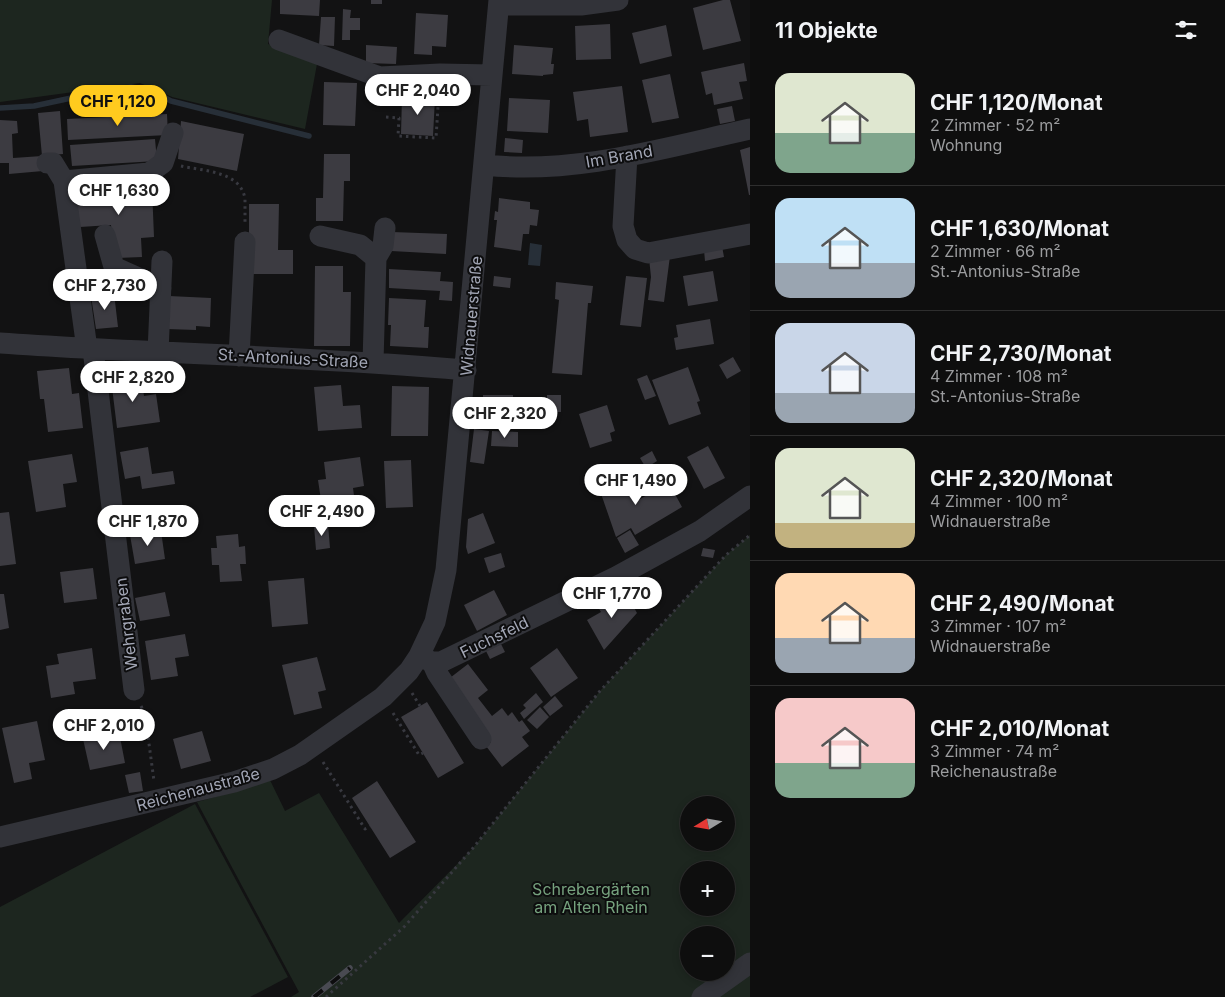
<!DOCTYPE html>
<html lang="de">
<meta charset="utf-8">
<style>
:root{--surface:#0e0e0e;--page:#171717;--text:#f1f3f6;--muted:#9b9c9e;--line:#2e2e2e;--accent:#ffcb1e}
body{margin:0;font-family:Inter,sans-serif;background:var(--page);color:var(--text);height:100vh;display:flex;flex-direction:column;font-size:19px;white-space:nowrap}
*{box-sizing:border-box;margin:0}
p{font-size:16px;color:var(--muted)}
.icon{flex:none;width:28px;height:28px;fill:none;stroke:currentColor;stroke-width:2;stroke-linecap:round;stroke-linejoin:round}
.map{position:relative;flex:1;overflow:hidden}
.drawer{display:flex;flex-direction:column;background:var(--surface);width:475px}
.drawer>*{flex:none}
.needle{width:32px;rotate:259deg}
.controls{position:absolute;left:680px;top:796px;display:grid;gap:10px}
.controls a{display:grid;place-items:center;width:55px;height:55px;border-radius:50%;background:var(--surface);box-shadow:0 2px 8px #0003,0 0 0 1px var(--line);font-size:25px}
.price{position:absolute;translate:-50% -42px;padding:0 11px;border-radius:18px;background:#fff;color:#222;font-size:16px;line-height:32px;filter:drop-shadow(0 1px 2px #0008)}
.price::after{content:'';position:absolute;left:50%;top:30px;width:15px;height:11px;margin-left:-8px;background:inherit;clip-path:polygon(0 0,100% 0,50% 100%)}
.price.on{background:var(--accent);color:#111}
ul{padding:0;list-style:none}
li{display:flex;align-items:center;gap:15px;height:125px;padding:0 25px}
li+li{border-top:1px solid var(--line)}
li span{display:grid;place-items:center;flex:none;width:140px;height:100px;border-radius:15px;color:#555}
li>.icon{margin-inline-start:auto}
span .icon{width:60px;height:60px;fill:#fffc;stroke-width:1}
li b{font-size:21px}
h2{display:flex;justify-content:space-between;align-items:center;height:60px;padding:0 25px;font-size:21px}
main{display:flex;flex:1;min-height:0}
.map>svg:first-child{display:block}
</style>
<main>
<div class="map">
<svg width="750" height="997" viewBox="0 0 750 997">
<rect width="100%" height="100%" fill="#121213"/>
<path fill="#1d261f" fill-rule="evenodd" d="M0,0H272L268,44L317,64L305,129L172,97L140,83L0,102Z
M750,535V997H291L299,992L197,802L233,792L269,778L285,811L319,793L399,923L473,848L600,691L726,555ZM689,805H726V842H689ZM689,870H726V908H689ZM689,935H726V972H689Z
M195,804L288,977L250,997H0V907Z"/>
<path fill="#272f38" d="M530,243L542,245L540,266L528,265Z"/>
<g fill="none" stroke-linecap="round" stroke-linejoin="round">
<path stroke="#272f38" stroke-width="5.5" d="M0,108L34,106L104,91L131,87L150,90L171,101L309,136"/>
</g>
<path fill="#3c3b41" d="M280,0H320L319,16L280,14Z
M371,0H382V4H371Z
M723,0H730L741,41L703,50L693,8Z
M343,9L351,10L350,18H360V30H350V40H342Z
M416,13L448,15L446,47L432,46V55L414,54Z
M321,17H335L334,46L319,45Z
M610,24L611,59L576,60L575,26Z
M666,25L672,56L640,64L632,33Z
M366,45L397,47L396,64L366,63Z
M514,45L553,48L551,64H554L553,74L543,75V76L512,74Z
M744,63L747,81L739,82L743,99L714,105L712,93L706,95L701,72Z
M670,74L679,118L652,123L642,80Z
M324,82L357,83L355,126L323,125Z
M622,86L628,132L590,137L588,119L577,121L573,92Z
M402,96L435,98L433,136L401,134Z
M509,98L550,100L548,133L507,131Z
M732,106L735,121L720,124L717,109Z
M60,111L63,154L42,156L43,171L9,174V163H0V120L17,121L18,133L12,134L13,158L42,156L38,113Z
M167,114L168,135L68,140L67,119Z
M181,121L244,134L237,171L178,159Z
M505,138L523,140L522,153L504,152Z
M155,139L157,161L72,166L70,145Z
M750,147V195H749L740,150Z
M324,154H350V181H344L343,221H316V198H323Z
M152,188L154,237L141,238L142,257L117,258L112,241L111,225L80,227L72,191Z
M499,198L530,202V209L539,210L537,226L530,225L529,234H523L521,251L494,247L497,220H494L495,211L498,212Z
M249,204H279L278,250H293V274H251L249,250Z
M392,232L447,234L446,254L391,251Z
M722,246L724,257L705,261L704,250Z
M670,256L664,302L648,300L651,277L649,258Z
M315,266H343V292H351L350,346H314Z
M389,269L441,272L440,281L453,282L452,301L439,300L440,291L389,288Z
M713,271L718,301L688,306L683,276Z
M494,276L511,278L510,288L493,286Z
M626,276L647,278L641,327L620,325Z
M556,282L593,286L591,303H588L582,375L552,373L559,300L555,299Z
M114,293L118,327L96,329L91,296Z
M169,296L211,298L210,327L196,326V330L167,329Z
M389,298L426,300L424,327H429L428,348L390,346L391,325H388Z
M710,319L714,344L676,350L674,338L678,337L676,325Z
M733,357L741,371L727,379L719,365Z
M688,367L700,401L697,402L701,414L669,425L652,380Z
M69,368L72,394L79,393L83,428L48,432L44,399H40L37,371Z
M141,375L144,396L156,394L160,422L117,428L111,379Z
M647,375L656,396L645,400L637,379Z
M341,385L343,406L360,405L362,428L318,431L314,387Z
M392,386L429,387L428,436H391Z
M483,395H513V428H483Z
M547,395H561V412H547Z
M607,405L615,431L610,433L612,441L590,448L579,414Z
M474,429L489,431L484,464L470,462Z
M492,431L518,432V447L491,446Z
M708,446L725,478L704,489L687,457Z
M148,447L152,474L173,471L175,484L142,489L140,476L125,479L120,452Z
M652,451L657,461L646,468L640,458Z
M72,454L77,482L63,484L66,507L36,512L28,461Z
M360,457L364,486L353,488L355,503L322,507L318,480L326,479L324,462Z
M411,460L413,507L386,508L384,461Z
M618,474L635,502L661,487L662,489L670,485L682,507L635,535L631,528L616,537L598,485Z
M9,512L16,564L0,566V513Z
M483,513L495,543L468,554L466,547L468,519Z
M328,524L330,548L316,550L314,526Z
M630,530L639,545L625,553L617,538Z
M161,531L165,559L135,564L130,535Z
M238,534L239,547L245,546L246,564H240L242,581L220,582L219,565H212L211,548H217L216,536Z
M703,548L715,550L713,558L701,556Z
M501,553L505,567L489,573L484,558Z
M93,568L97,599L64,603L60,572Z
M304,578L308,624L272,627L268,581Z
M494,590L507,615L477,631L464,605Z
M625,591L637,613L604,650L587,620L601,612L598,607Z
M165,592L170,616L140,621L135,598Z
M0,594H4L9,628L0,630Z
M185,634L189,656L175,658L178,676L151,680L145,641Z
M501,644L505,652L490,659L486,651Z
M92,648L96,679L73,682L75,694L51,698L46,666L59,664L57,654Z
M557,648L578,678L551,697L530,668Z
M317,657L326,690L318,692L322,708L294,715L282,665Z
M468,664L488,690L478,698L492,716L502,708L508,716L512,712L519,722L522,720L530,731L522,737L529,746L502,767L486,746L491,742L446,681Z
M536,693L543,702L524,719L520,713L526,708L523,705Z
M555,696L563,706L550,716L543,707Z
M427,702L464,763L438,778L401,717Z
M540,707L549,717L537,729L527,720Z
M37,721L45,760L29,763L32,779L14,783L2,728Z
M202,731L211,761L181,769L173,739Z
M119,732L125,763L90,770L83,739Z
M140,772L143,791L129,793L125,775Z
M377,781L416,842L390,858L352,798Z"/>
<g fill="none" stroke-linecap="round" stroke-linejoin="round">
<path stroke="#383940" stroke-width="3" stroke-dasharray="2.5 4" stroke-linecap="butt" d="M386,117L399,118L398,136L436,138L439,92
M181,166C203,171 241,171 245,199C245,207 245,215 245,223
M412,693L420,706
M141,706L145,714L154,781
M393,713L419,755L423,753
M323,762L365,829L370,826
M326,997L405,926L473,848L600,691L726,555L750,535"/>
<path stroke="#323339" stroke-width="21" d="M499,5H581L618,0
M279,40L380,77L440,74L492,75
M627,156L623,226L627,240L635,249L648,253L750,234
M47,163H53L64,181L149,173L163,163L173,133
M485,165C574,175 664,148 750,129
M64,181L87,349
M105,235L114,267L161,288
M320,236L360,245L376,258L373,362
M376,258L383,246L385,228
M0,343C155,354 311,356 466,370
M93,349L134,690
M158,352L162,261
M239,356L245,242
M419,656L432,662H441L616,577L700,531L750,496
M432,662L437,673L481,739
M0,837L234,782L273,769L300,755L383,697L409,671L419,656L435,622L446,570L499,0
M702,997L750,963"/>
<g stroke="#494a52" stroke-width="5.5">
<path id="rail" d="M314,997L350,968"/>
</g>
<use href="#rail" stroke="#0d0d0e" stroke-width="4" stroke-dasharray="11" stroke-linecap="butt"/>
</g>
<g text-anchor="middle" stroke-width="4" stroke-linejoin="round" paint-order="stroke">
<g font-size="16" fill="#a2a6b5" stroke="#0d0d0e">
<text transform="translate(619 156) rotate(-10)" y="6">Im Brand</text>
<text transform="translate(471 316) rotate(-85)" y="6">Widnauerstraße</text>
<text transform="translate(293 358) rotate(3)" y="6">St.-Antonius-Straße</text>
<text transform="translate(126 624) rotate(-97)" y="6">Wehrgraben</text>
<text transform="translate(494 637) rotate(-26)" y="6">Fuchsfeld</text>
<text transform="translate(198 789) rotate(-15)" y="6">Reichenaustraße</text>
</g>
<g font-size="16" fill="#76a27e" stroke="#0d0d0e">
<text x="591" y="895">Schrebergärten<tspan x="591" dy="18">am Alten Rhein</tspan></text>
</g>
</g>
</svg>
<div class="controls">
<a><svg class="needle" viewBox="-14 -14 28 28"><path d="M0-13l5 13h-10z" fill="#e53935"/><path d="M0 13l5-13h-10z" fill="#9b9c9e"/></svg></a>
<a>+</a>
<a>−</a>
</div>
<b class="price" style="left:418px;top:116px">CHF 2,040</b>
<b class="price on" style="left:118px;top:127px">CHF 1,120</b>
<b class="price" style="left:119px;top:216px">CHF 1,630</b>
<b class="price" style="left:105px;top:311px">CHF 2,730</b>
<b class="price" style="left:133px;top:403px">CHF 2,820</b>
<b class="price" style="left:505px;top:439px">CHF 2,320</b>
<b class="price" style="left:636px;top:506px">CHF 1,490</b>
<b class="price" style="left:322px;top:537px">CHF 2,490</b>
<b class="price" style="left:148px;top:547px">CHF 1,870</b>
<b class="price" style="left:612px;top:619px">CHF 1,770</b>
<b class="price" style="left:104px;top:751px">CHF 2,010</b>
</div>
<section class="drawer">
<h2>11 Objekte<svg class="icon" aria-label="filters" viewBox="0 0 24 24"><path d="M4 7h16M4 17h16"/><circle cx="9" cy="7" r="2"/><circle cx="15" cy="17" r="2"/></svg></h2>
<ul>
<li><span style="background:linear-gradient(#dfe7d0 60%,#7fa58c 0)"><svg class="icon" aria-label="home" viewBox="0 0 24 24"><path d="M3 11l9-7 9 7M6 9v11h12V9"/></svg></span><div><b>CHF 1,120/Monat</b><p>2 Zimmer · 52 m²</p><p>Wohnung</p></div></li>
<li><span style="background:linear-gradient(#bfe0f5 65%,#9aa5b1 0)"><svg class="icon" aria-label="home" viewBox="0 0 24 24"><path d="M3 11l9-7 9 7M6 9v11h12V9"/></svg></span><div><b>CHF 1,630/Monat</b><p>2 Zimmer · 66 m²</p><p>St.-Antonius-Straße</p></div></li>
<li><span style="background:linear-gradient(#c9d6e8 70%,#9aa5b1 0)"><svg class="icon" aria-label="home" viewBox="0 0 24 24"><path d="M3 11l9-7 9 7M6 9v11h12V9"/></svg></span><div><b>CHF 2,730/Monat</b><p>4 Zimmer · 108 m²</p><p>St.-Antonius-Straße</p></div></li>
<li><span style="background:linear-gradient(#dfe7d0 75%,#c2b280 0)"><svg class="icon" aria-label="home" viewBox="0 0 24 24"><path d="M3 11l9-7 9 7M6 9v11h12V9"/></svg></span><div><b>CHF 2,320/Monat</b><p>4 Zimmer · 100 m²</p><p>Widnauerstraße</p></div></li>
<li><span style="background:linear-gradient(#ffd9b3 65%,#9aa5b1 0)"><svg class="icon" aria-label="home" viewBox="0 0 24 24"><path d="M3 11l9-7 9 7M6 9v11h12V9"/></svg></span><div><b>CHF 2,490/Monat</b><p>3 Zimmer · 107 m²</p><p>Widnauerstraße</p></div></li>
<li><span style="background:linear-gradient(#f6c9c9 65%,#7fa58c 0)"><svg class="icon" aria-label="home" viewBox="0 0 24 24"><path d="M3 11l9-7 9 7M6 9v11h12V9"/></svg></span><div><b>CHF 2,010/Monat</b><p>3 Zimmer · 74 m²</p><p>Reichenaustraße</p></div></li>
</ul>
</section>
</main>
